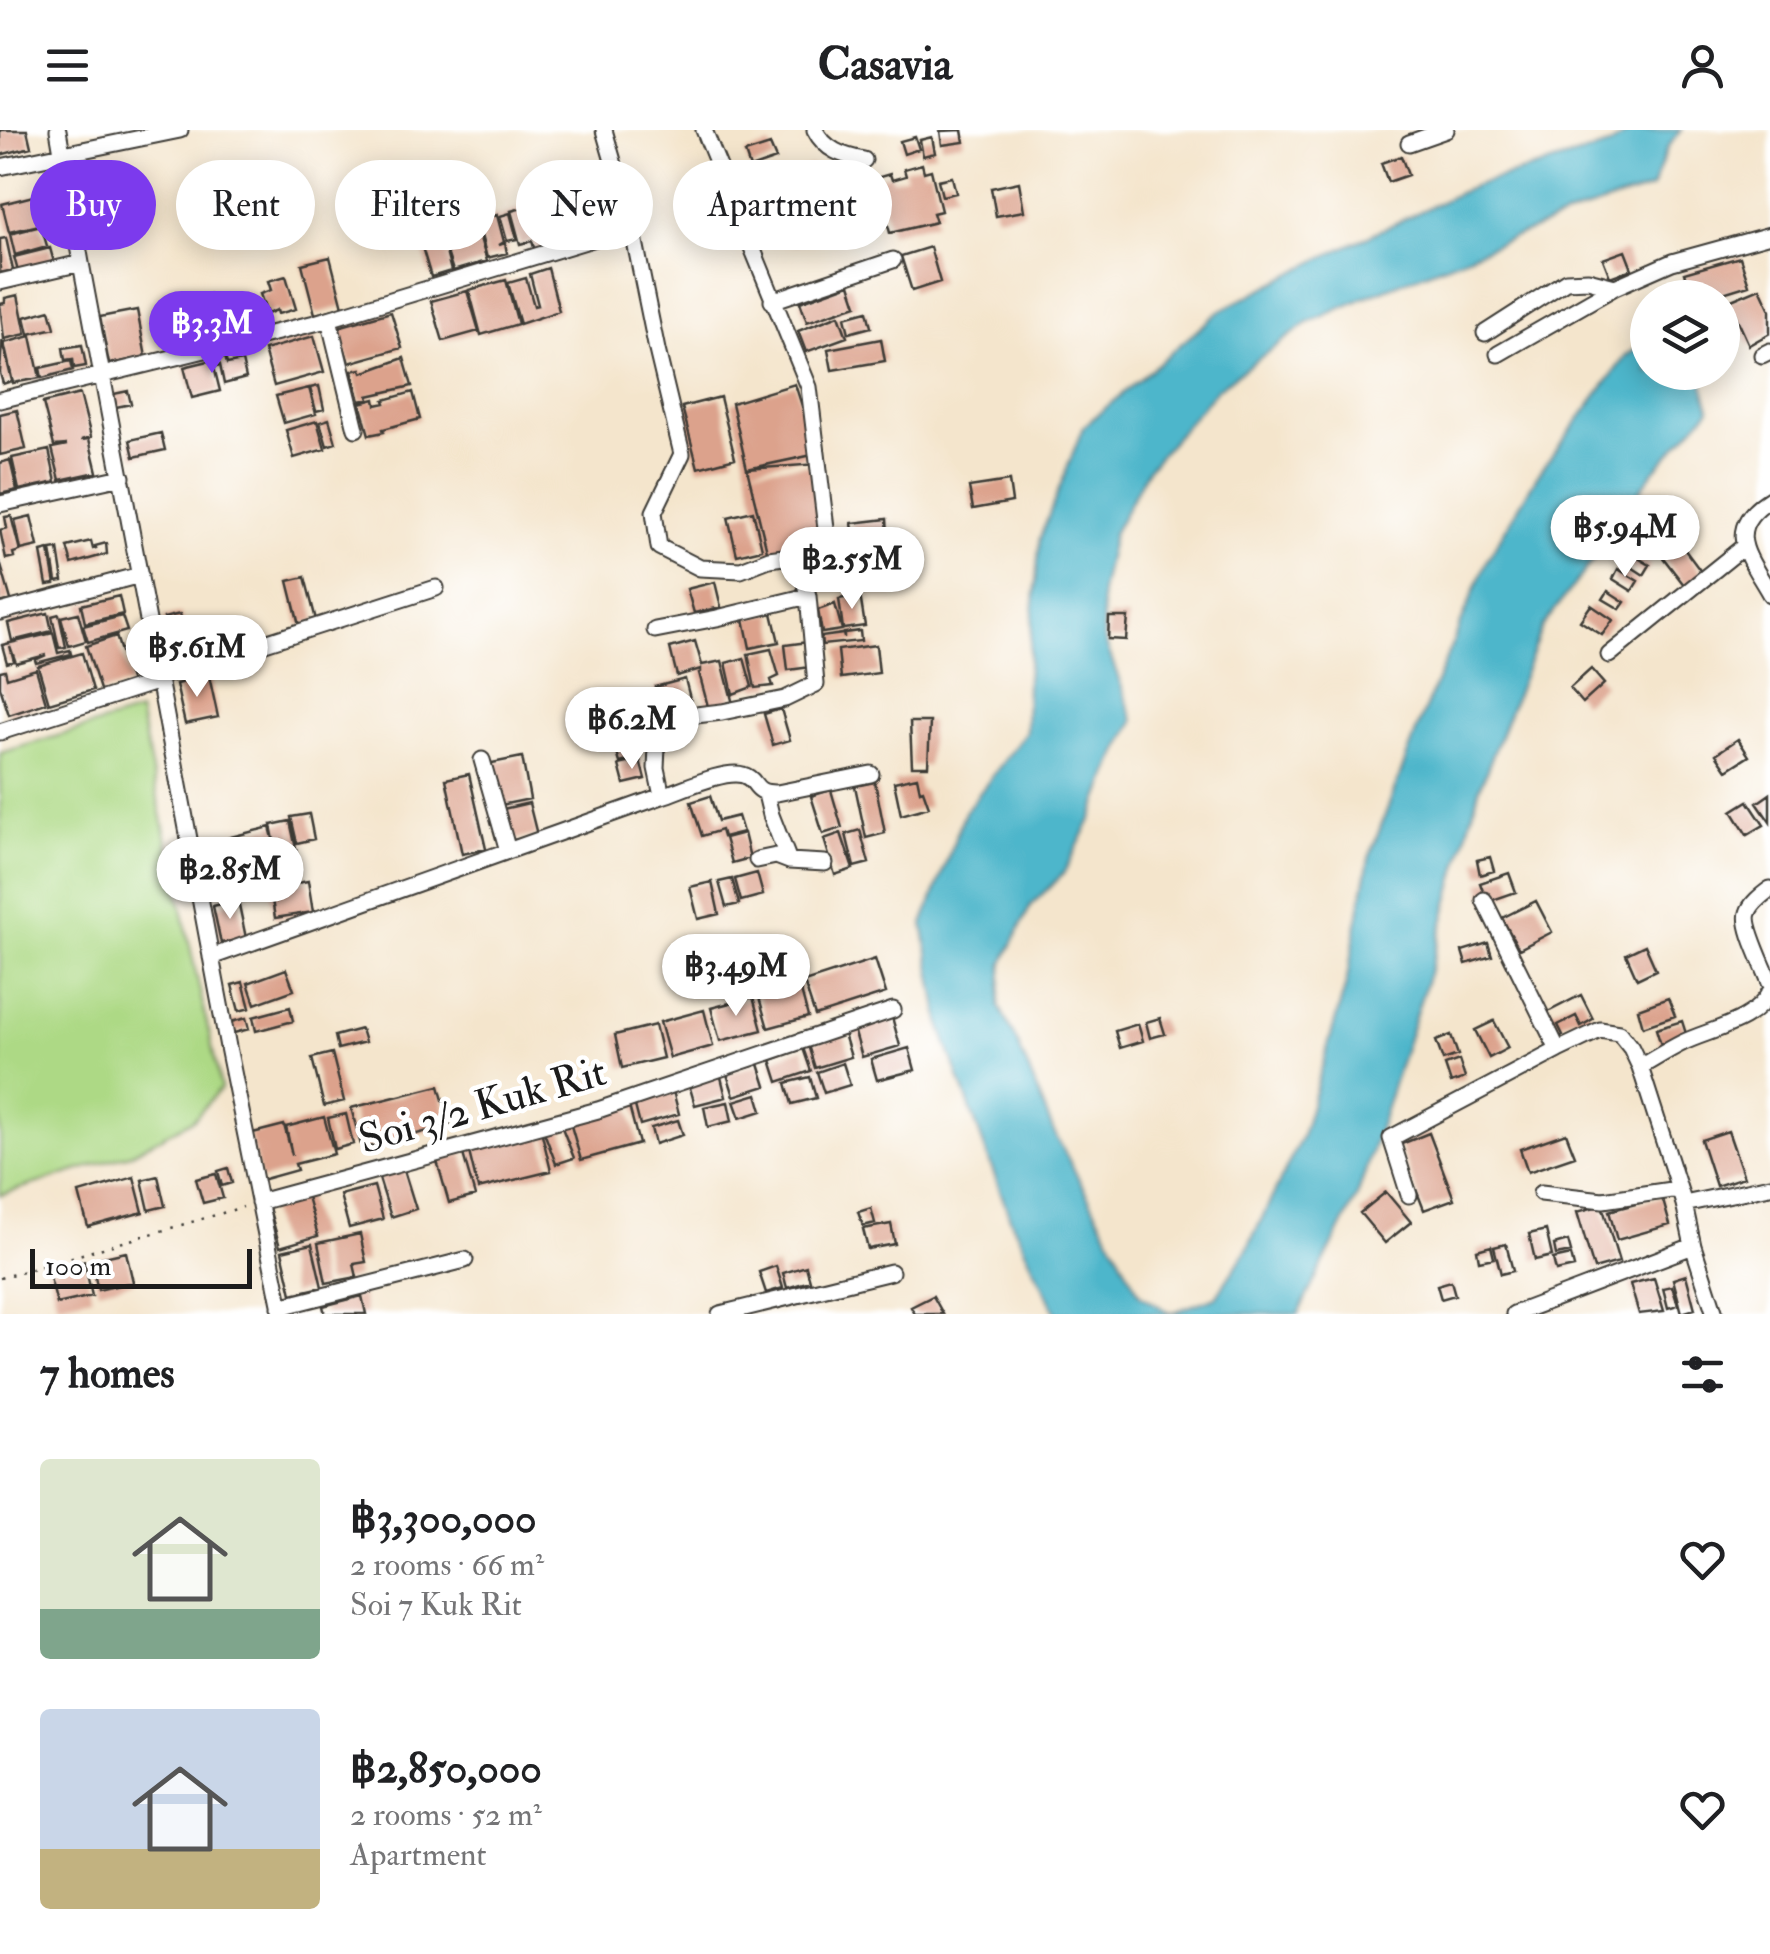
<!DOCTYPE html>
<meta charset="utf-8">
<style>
:root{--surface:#fff;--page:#f6f6f6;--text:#202124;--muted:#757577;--accent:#7c3aed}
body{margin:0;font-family:"IM FELL Double Pica",serif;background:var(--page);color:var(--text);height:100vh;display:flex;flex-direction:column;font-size:38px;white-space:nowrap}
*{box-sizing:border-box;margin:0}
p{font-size:32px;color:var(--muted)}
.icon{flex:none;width:55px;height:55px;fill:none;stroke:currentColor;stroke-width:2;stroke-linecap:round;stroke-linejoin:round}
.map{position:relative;height:1184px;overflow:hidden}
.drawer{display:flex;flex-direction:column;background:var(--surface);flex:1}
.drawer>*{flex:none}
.banner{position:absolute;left:30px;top:30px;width:1000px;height:90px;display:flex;gap:20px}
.tools{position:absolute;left:1630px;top:150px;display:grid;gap:20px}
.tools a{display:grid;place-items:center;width:110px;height:110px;border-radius:50%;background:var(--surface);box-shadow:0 5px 25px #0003;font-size:50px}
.scale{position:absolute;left:30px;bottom:25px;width:222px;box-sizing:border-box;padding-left:10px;border:5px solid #1c1c1c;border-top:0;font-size:28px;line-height:35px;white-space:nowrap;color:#1c1c1c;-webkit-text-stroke:8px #fff;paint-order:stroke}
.price{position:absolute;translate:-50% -85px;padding:0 22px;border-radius:35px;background:#fff;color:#222;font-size:32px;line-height:65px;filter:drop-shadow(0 2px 5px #0008)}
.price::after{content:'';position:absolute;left:50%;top:60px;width:30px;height:22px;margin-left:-15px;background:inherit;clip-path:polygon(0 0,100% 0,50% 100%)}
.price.on{background:var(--accent);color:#fff}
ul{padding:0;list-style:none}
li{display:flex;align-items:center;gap:30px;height:250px;padding:0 40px}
li span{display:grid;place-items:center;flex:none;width:280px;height:200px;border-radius:10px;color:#555}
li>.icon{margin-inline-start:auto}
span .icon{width:120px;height:120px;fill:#fffc;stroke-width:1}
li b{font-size:42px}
h2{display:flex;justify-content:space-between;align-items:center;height:120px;padding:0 40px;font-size:42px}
.pill{padding:0 35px;border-radius:45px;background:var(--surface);box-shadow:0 5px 25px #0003;font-size:35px;line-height:90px}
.pill.on{background:var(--accent);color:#fff}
header{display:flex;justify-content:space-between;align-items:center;height:130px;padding:0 40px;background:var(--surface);font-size:45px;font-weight:700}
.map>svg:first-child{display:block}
</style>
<header><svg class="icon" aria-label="menu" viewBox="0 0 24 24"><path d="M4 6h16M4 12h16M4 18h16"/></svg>Casavia<svg class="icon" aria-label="person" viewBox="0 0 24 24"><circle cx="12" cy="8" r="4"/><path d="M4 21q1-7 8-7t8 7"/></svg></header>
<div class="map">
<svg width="1770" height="1184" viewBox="0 0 1770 1184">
<rect width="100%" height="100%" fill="#fff"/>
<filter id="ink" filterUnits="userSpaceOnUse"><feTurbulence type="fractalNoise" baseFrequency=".01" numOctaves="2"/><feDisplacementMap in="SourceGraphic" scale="20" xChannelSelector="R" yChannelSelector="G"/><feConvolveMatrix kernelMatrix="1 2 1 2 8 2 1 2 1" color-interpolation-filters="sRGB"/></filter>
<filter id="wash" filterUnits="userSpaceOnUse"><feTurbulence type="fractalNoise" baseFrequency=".0048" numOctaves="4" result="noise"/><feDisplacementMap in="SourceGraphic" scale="40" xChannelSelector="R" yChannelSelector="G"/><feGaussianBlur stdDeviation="2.25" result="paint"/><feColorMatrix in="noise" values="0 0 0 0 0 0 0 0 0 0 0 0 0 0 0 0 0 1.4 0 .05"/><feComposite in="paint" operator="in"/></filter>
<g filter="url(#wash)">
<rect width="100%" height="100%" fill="#f4e5cc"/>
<path fill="#add985" stroke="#647a50" stroke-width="2.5" d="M139,582L221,958L194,989L130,1024L0,1065V623Z"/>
<path fill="#4db6cb" stroke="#346974" stroke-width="2.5" d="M1632,0H1681L1668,16L1652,58L1575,83L1370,165L1308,193L1218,258L1148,339L1113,404L1101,462L1104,508L1134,591L1113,633L1092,688L1063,744L1031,775L1003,833L999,876L1018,914L1053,1000L1140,1165L1171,1183L1216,1167L1246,1121L1302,1006L1346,854L1369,728L1419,594L1487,430L1537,346L1626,226L1647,210L1648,242L1700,243L1710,279L1653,342L1596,426L1542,497L1479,660L1431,837L1358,1064L1298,1184H1056L1010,1088L941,898L923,794L965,682L1026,602L1027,548L1040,408L1083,297L1221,180L1334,122L1476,55L1609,16Z"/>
<g id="blocks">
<path fill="#dca28c" d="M0,0H27L31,17L0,25Z
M962,0L964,12L942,15L940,1Z
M915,7L919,19L904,24L900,11Z
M932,7L935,23L923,26L920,10Z
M770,15L776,29L750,38L745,23Z
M1401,26L1408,45L1388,52L1381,33Z
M922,34L924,42L931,40L941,81L933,83L936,92L890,103L876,48L890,44L892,50L906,46L904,39Z
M812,35L818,55L805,59L798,40Z
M129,36L133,54L100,62L96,44Z
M952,47L956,63L942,66L938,50Z
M603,49L612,82L586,89L577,56Z
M795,49L803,71L755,89L747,67Z
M851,51L861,89L840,94L830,57Z
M1019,52L1024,81L996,86L991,58Z
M37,65L44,94L9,102L2,74Z
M569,69L579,107L562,111L553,73Z
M549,71L553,84L542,87L547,107L541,109L544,119L535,121L532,111L520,114L511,81Z
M816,81L823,106L792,115L785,90Z
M510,83L517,109L507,111L500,86Z
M497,85L504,112L499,115L505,113L507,123L487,128L477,90Z
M464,94L468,108L479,105L487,131L453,141L442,107L451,141L431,147L419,107Z
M41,96L47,116L15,125L10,104Z
M6,108L13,140L0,143V109Z
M930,117L940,152L912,161L901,126Z
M50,118L55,136L19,145L14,127Z
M1625,121L1632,139L1610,147L1603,129Z
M330,127L343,177L315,184L302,134Z
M1740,127L1749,155L1707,168H1692L1684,143Z
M548,138L559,181L520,194L508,153L526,148L534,176L538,175L530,144Z
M286,146L296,179L278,184L277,180L267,184L260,164L271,160L268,151Z
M506,150L518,194L481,205L469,160Z
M850,154L857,175L807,192L800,172Z
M1760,158L1770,180V203L1749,215L1729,171Z
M467,161L479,201L443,211L431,171Z
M209,164L214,186L186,194L180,172Z
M18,165L26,204L4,209L0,174L5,173V168Z
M50,180L55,198L29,204L25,187Z
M137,180L146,227L109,234L100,187Z
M867,181L871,197L849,203L845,187Z
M391,182L402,218L349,233L338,197Z
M839,185L847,207L806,222L798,201Z
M31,206L40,248L13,253L4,213Z
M314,206L324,242L274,256L264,220Z
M881,209L885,231L832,240L828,219Z
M2,211L12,251L3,254L0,243Z
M82,215L86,236L74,238L73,229L65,230L63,218Z
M225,227L227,234L242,231L246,248L224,254L220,235L214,237L220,261L192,268L184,237Z
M404,228L412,256L368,266L369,269L360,271L352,241L361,239L362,243Z
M71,231L73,240L42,248L40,238Z
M795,254L817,324L747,339L732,273Z
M319,256L324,279L316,281L310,258Z
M309,258L316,284L284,293L276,266Z
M128,261L131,274L116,277L114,264Z
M413,262L420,289L383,299L384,302L369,305L360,273L375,269L376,275L385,273L384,270Z
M80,264L91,307L81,310L89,309L97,342L60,350L52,318L67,315L54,316L43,273Z
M720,267L735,328L698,338L682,277Z
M17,280L26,319L0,325V284Z
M329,289L336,313L327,316L320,292Z
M317,291L325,319L294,328L286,300Z
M161,303L165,320L134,327L130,310Z
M49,320L56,352L19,360L12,328Z
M10,330L17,360L0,364V333Z
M818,334L822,410L769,429L747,339Z
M1009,351L1012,372L973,379L969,357Z
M753,381L762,419L737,425L728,387Z
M11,386L20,421L13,423L14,427L6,429L0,400L7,398L5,387Z
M31,386L38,416L21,420L15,390Z
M887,389L888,404L854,408L852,393Z
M1645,404L1662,415L1656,425L1638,414Z
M91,411L93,419L96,418L95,416L106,413L107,424L72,434L67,417Z
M1679,412L1705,447L1688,460L1661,425Z
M58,419L63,451L56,452L51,420Z
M49,420L55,454L47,455L41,422Z
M1633,425L1650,435L1644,445L1627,434Z
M862,428L868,454L836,457L833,430Z
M0,432L11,470L0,473Z
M1618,439L1638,451L1632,461L1613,449Z
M305,447L316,490L299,495L288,451Z
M715,452L721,477L694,483L687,459Z
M1608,461L1625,472L1620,479L1603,469Z
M860,465L865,496L843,499L839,469Z
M119,466L123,484L85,493L81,475Z
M835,474L842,500L822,503L818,480Z
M1591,475L1613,490L1602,505L1580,491Z
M48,483L52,501L12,511L8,493Z
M78,483L86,511L69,516L61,487Z
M772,483L779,512L750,518L744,489Z
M59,484L66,517L59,518L52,486Z
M180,484L184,498L168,503L164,488Z
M122,486L127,501L88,512L83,496Z
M1109,487H1128L1126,510L1108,509Z
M202,496L207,515L191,519L186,500Z
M184,500L189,521L173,524L168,504Z
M860,501L861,511L822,515L821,507L843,504L844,508V503Z
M53,503L58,523L70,520L71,524L36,533L35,530L46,525L16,533L10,516L14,531L7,533L2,515Z
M116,506L131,553L101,563L86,516Z
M695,511L702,535L722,531L733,574L709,580L699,543L701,542V539L677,546L670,518Z
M808,512L811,537L788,540L785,515Z
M876,515L879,543L841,548L838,520Z
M771,519L779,546L771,550L773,556L755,558L748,524Z
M82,523L93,560L49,573L38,536Z
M744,528L752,557L733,564L726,533Z
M36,539L46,573L9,585L0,557V541L5,540L7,548Z
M1591,539L1604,554L1583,573L1570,558Z
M209,546L218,587L185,594L176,554Z
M685,549L693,580L664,587L655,557Z
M781,579L790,610L773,615L764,584Z
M660,580L664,595L653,598L649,583Z
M910,592H930L928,636H912Z
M1738,609L1749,626L1727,640L1716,624Z
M635,611L639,628L620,633L615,616Z
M522,627L530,669L496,676L487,634Z
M640,630L645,649L624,654L619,635Z
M469,644L486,719L462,724L446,649Z
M917,647L920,661L923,660L929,677L901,685L894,652Z
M875,652L885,703L866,708L855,656Z
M831,660L842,698L823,704L811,666Z
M1770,664V692L1757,673Z
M710,666L718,691L738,686L743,702L723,707L721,700L702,706L691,672Z
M1748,671L1764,695L1747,705L1732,681Z
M529,673L537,705L510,711L503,679Z
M309,684L314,709L297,713L291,687Z
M290,691L298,728L239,739L231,707L270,697L275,716L271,695Z
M860,700L869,733L854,737L846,704Z
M744,703L750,728L732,733L725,708Z
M841,703L853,739L835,745L824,709Z
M228,708L236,745L212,750L204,713Z
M1490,727L1494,741L1480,745L1477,730Z
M757,743L763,765L741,771L735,749Z
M1509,743L1516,762L1487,772L1480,753Z
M732,749L739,774L726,777L719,752Z
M308,751L313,782L275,788L270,758Z
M712,752L719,784L698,789L690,757Z
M238,770L246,808L221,813L213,776Z
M1536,771L1552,802L1519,819L1502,788Z
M1488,813L1492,826L1466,834L1462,821Z
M1645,815L1656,840L1637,849L1626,824Z
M875,829L886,863L815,886L804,852Z
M286,839L294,860L255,874L248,853Z
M243,852L250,878L239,881L232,855Z
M799,853L808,887L768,898L758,864Z
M1581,865L1593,889L1581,896L1576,886L1558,895L1563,905L1556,908L1544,884Z
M753,867L762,900L720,911L711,878Z
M1668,868L1675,886L1643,897L1638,879Z
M290,877L293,891L256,901L253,887Z
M704,880L713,916L670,928L660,892Z
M892,887L900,916L862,927L854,899Z
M246,888L249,899L234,903L231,892Z
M1160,888L1165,904L1150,908L1146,892Z
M1494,891L1508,918L1489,928L1475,900Z
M1682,891L1687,907L1661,915L1656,899Z
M1138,894L1143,911L1120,918L1115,901Z
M655,895L663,928L622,938L615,905Z
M361,899L365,912L338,919L335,906Z
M844,904L851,927L815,938L808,915Z
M1451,905L1458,925L1443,930L1436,911Z
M803,918L811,941L778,952L771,930Z
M909,918L915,940L877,950L871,929Z
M332,923L344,971L324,976L312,928Z
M1459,930L1465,948L1451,953L1445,935Z
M843,933L850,955L824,963L817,942Z
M759,934L766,956L734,966L727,944Z
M720,943L726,967L695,975L688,951Z
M810,947L816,968L792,974L786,953Z
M439,956L450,995L362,1019L351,978Z
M673,961L679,984L640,995L634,972Z
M757,964L762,981L740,988L734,971Z
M728,972L732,991L708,997L704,977Z
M629,976L639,1014L581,1030L570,992Z
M346,984L353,1014L335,1019L328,988Z
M324,987L334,1024L295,1034L297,1040L261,1050L249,1004L284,995L292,1025L286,997Z
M678,990L683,1005L655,1014L651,998Z
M561,995L574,1028L556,1034L544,1002Z
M541,1000L551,1041L478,1059L468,1018Z
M1728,1001L1744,1047L1716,1056L1701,1010Z
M1429,1003L1454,1069L1424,1080L1399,1015Z
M1566,1003L1575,1026L1528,1042L1520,1019Z
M463,1024L475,1066L449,1073L437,1031Z
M403,1037L416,1079L391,1087L378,1045Z
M228,1038L232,1053L222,1056L218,1041Z
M216,1044L223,1068L203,1073L196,1049Z
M158,1046L165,1076L149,1080L142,1050Z
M134,1047L143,1082L88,1097L79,1063Z
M374,1056L383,1089L349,1098L340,1065Z
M1386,1062L1411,1092L1385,1113L1360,1083Z
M306,1063L318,1106L280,1117L268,1074Z
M1662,1067L1670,1095L1617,1110L1609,1081Z
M1602,1075L1619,1132L1594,1139L1577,1082Z
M871,1078L875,1093L863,1096L858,1082Z
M891,1094L895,1114L868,1119L863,1099Z
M1546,1100L1552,1126L1535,1130L1529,1104Z
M360,1104L366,1132L354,1134L357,1147L326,1153L318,1113Z
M1568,1111L1571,1122L1556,1125L1554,1115Z
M312,1114L322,1157L292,1164L282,1121Z
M1506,1114L1513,1141L1501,1144L1494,1117Z
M1491,1116L1494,1128L1479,1131L1477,1120Z
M126,1122L133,1152L98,1160L91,1130Z
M1571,1125L1574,1137L1556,1141L1553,1129Z
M84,1131L92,1166L57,1174L48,1140Z
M776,1136L783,1158L766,1163L759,1142Z
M806,1136L810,1151L787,1158L783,1143Z
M1686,1145L1695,1179L1682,1183L1673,1149Z
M1654,1148L1664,1181L1639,1184L1630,1154Z
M1451,1151L1455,1165L1441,1169L1437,1155Z
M1672,1156L1678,1175L1668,1178L1663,1158Z
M362,1166L366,1184H325L323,1176Z
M933,1166L943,1184H915L911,1177Z"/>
</g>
</g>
<g filter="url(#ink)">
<use href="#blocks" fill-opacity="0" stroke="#3c3a36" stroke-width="2.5"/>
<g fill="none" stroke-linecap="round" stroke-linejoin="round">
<g stroke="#3c3a36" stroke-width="19">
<path id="minor" d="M58,0L81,133L228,917L282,1184
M604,0L632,97L657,220L682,324L654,382L659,417L700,438L741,440L769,429L798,425L828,415L809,257L704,0
M815,0C825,20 843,26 864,30
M1409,13L1446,0
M0,37L180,0
M0,152L81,133
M772,171L893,130
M329,189L356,299
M1485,203L1566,151L1588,150L1615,157
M1498,224L1615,157L1672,132L1770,105
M1762,225L1770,221
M0,270L315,193L632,97
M1770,369C1722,399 1749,427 1770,464
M0,374L122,347
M0,482L140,445
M655,500L717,488L808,466
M1609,525L1743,417
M159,547L436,458
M0,602L159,551
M482,630L508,721
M766,664L771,685L789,731L825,733
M662,666C681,660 725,639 743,645C759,649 751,664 777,663L871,644
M757,730L776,726L789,731
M1770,759C1762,765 1751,773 1748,783C1743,796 1765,838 1770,853
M1484,770L1558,920
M211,827L662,666L656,638L657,616L687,586L722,582L785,569L816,554L808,466L798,425
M1640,937C1654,929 1668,920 1682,913C1711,899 1754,893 1770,862
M1541,1063L1603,1070L1678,1059
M1409,1065L1391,1008L1558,920L1600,900L1619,903L1631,918L1640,937L1684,1074
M259,1072L598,980L893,880
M280,1177L465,1130
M720,1184L891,1142
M1514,1184L1693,1116
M1715,1184L1693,1116L1684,1074L1770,1056"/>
</g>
<path stroke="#3c3a36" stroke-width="2.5" stroke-dasharray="2.5 8" stroke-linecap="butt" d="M0,1148L243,1077"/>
<use href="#minor" stroke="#fff" stroke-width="15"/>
</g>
</g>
<g text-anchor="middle" stroke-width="9" stroke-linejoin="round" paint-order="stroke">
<g font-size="42" fill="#1c1c1c" stroke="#fff">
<text transform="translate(482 974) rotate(-16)" y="15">Soi 3/2 Kuk Rit</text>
</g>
</g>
</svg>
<div class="tools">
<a><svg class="icon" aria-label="layers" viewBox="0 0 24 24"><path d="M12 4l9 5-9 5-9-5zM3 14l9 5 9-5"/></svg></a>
</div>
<div class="scale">100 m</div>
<b class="price on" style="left:212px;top:246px">฿3.3M</b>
<b class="price" style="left:1625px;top:450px">฿5.94M</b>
<b class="price" style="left:852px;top:482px">฿2.55M</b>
<b class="price" style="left:197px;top:570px">฿5.61M</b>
<b class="price" style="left:632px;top:642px">฿6.2M</b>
<b class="price" style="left:230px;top:792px">฿2.85M</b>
<b class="price" style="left:736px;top:889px">฿3.49M</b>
<div class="banner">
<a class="pill on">Buy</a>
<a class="pill">Rent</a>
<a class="pill">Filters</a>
<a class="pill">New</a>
<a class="pill">Apartment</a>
</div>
</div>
<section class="drawer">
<h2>7 homes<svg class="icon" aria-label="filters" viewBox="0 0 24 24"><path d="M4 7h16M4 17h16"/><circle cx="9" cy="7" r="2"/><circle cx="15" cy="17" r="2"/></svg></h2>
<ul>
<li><span style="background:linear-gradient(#dfe7d0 75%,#7fa58c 0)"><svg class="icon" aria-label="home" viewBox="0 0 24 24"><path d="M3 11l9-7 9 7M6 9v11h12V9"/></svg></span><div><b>฿3,300,000</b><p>2 rooms · 66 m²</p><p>Soi 7 Kuk Rit</p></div><svg class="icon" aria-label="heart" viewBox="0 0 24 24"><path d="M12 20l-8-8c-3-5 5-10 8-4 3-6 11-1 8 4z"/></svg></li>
<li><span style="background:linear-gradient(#c9d6e8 70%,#c2b280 0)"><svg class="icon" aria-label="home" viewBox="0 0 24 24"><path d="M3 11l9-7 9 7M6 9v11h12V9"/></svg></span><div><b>฿2,850,000</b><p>2 rooms · 52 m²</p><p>Apartment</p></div><svg class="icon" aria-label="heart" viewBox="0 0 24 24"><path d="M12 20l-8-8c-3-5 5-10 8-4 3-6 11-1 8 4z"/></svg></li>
</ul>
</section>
